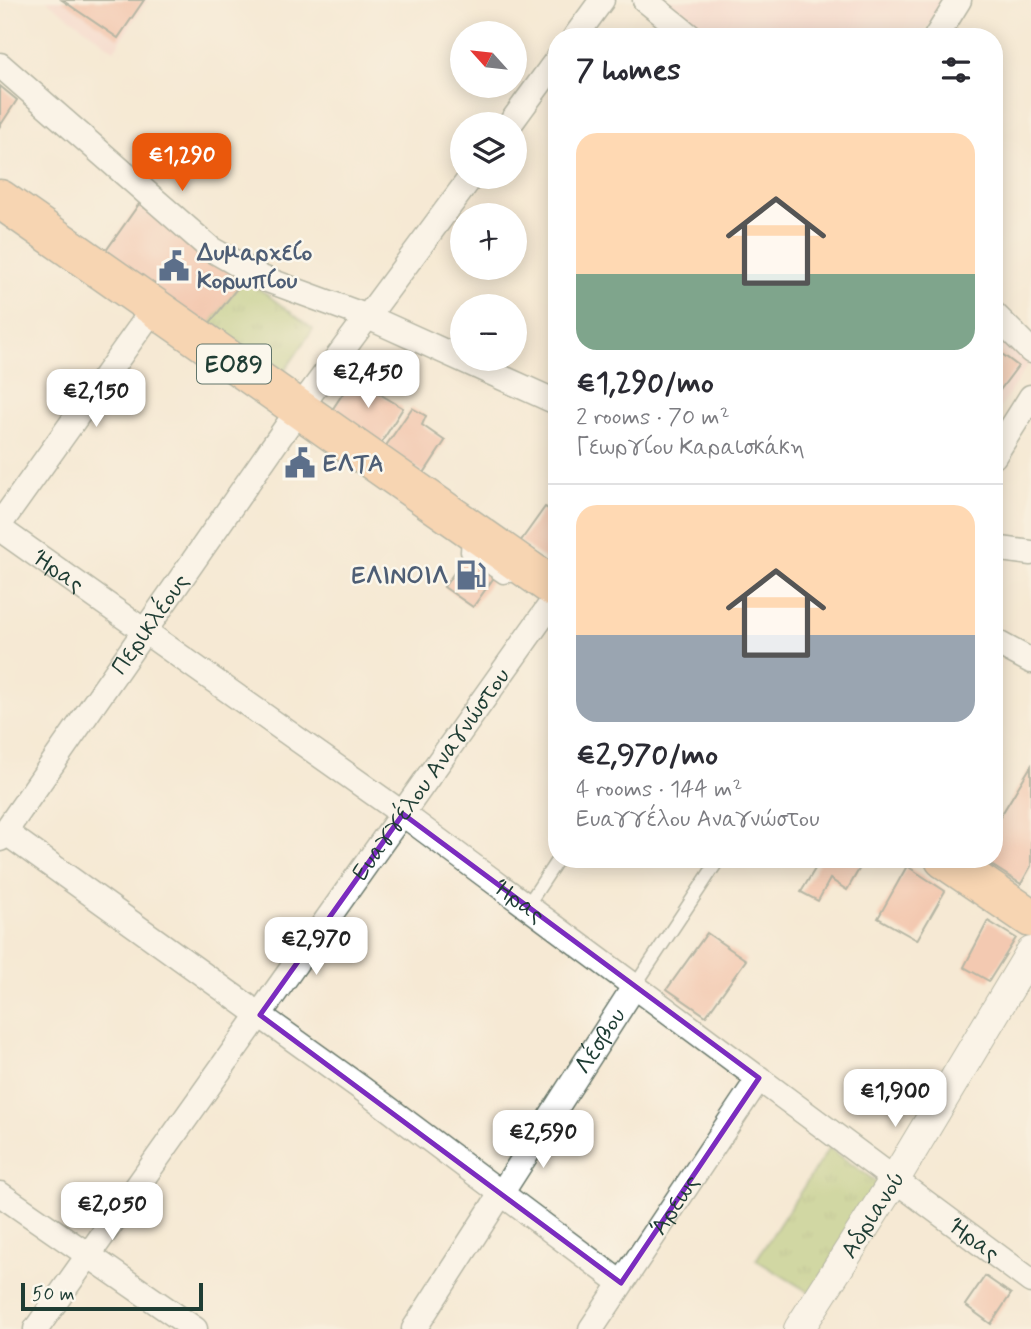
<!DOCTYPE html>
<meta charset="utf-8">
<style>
:root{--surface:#fff;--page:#f7f7f7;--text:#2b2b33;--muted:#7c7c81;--line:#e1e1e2;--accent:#ea580c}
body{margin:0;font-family:Mynerve,sans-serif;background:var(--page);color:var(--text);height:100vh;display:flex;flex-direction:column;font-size:26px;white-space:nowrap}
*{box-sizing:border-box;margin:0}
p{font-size:23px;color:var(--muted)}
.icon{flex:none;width:38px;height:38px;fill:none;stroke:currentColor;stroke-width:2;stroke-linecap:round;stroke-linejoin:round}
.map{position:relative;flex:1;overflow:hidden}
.drawer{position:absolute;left:548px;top:28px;width:455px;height:840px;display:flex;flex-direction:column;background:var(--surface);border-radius:28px;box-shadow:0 4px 18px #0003}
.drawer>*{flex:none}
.needle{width:46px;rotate:297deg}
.tools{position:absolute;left:450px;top:21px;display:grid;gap:14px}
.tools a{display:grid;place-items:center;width:77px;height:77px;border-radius:50%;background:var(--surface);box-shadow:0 4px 18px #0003;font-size:35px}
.scale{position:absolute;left:21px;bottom:18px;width:182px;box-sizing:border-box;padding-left:7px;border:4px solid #1f3d34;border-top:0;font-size:19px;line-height:24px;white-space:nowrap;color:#1f3d34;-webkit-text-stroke:5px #fbf7ec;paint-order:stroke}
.price{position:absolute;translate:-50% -60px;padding:0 16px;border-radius:14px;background:#fff;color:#222;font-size:23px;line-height:46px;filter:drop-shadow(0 2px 4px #0008)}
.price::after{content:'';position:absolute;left:50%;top:42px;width:21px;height:16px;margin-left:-10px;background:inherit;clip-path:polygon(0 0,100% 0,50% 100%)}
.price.on{background:var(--accent);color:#fff}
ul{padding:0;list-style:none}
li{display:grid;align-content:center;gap:14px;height:371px;padding:0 28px}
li+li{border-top:2px solid var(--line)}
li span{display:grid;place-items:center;height:217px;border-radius:21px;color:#555}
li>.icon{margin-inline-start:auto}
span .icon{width:126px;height:126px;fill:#fffc;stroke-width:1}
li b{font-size:30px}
h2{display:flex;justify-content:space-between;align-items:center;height:84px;padding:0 28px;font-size:30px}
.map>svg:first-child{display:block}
</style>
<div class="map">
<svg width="1031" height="1329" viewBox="0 0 1031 1329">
<defs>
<pattern id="park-tufts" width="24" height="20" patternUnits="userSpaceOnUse" patternTransform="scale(1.75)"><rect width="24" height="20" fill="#a5c168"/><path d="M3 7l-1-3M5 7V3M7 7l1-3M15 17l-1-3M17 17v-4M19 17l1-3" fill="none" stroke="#869e56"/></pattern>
</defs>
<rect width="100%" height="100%" fill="#fbf7ec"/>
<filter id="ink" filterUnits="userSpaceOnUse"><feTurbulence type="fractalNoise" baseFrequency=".0143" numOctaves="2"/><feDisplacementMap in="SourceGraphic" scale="14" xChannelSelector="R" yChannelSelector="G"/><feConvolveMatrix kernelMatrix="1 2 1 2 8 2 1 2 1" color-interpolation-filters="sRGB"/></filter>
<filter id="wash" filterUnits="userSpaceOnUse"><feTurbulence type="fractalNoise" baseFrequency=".00686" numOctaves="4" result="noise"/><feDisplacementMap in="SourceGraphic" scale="28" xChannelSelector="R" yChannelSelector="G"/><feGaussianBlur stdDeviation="1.57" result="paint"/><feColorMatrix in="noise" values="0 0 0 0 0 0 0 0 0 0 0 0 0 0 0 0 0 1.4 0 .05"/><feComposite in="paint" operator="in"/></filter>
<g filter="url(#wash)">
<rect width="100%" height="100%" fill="#f6e9d4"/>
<path fill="#f7d0cb" d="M46,0H148L114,50Z
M667,0H944L921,37H713Z
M994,329L1029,363L994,417Z"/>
<path fill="url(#park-tufts)" stroke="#627f4e" stroke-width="2" d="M245,278L313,329L280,378L206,328Z
M829,1148L878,1183L812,1294L756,1260Z"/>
<g id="blocks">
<path fill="#f0a287" d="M62,0H144L118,38Z
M0,86L17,100L0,126Z
M139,204L245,278L206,328L103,255Z
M994,348L1018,366L994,398Z
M353,378L403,408L381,443L332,410Z
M412,408L426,416L422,425L445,441L424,473L385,447Z
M545,507L556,513V567L520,542Z
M466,556L495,576L473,607L444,587Z
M1031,766V866L1021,884L982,859H994V827Z
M821,859H865L847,890L830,879L818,901L801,892Z
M907,866L945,891L917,940L878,918Z
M988,921L1016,938L989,981L964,967Z
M707,933L746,960L706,1016L667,989Z
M985,1276L1011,1294L991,1324L965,1305Z"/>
</g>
</g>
<g filter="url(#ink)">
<use href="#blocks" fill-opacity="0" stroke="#6a796c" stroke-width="2"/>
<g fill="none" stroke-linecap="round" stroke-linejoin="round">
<g stroke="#6a796c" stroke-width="15">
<path id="service" d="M468,535L467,552L503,577L521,574
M527,906L558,859
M634,987L719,859"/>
</g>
<g stroke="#6a796c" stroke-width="27">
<g id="minor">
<path d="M645,0L691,37"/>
<path d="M575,37L602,0"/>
<path d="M936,37L959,0"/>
<path d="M0,65L211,249L262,278L368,317L556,402"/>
<path d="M510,124L556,61"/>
<path d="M994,314L1031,351"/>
<path d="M994,456L1031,397"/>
<path d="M0,524L154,308"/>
<path id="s1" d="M0,529L403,814L1031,1281"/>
<path d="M994,548L1031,553"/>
<path d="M994,641L1031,661"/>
<path d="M5,832L361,1088L621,1283"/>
<path id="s2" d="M0,839L299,409L471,177"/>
<path d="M0,1194L195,1329"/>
<path id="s3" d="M36,1329L556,597"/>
<path id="s4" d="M414,1329L634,987"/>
<path id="s5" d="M591,1329L759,1078"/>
</g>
</g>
<g stroke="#6a796c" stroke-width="32">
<g id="tertiary">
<path id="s6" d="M799,1329L895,1179L1031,952"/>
</g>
</g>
<g stroke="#6a796c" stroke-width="41">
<path id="primary" d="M0,199L556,589
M944,859L1031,918"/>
</g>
<use href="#service" stroke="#fff" stroke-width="12"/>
<use href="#minor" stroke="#fff" stroke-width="24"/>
<use href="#tertiary" stroke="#fff" stroke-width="30"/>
<use href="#primary" stroke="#f9bc8a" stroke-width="38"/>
</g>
</g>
<path d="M0 0H1031V1329H0ZM403,814L759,1078L621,1283L260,1015Z" fill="#f6e9d4" fill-opacity=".55" fill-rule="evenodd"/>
<path fill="none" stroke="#7b2cbf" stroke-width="5" stroke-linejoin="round" d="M403,814L759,1078L621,1283L260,1015Z"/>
<defs>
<g id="civic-bare" transform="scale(2.415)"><path d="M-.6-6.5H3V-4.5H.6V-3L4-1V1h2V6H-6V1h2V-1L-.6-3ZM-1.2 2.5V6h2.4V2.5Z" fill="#5c6f8a" stroke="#fbf7ec" stroke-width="2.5" paint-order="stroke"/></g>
<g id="fuel-bare" transform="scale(2.415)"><path d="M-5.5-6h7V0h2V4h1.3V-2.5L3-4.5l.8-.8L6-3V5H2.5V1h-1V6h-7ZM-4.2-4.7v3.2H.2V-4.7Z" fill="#5c6f8a" stroke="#fbf7ec" stroke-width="2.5" paint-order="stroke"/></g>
</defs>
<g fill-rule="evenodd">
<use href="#civic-bare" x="174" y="266"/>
<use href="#civic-bare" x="300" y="463"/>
<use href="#fuel-bare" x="471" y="575"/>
</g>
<g text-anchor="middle" stroke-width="5" stroke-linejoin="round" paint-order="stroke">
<rect fill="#fbf7ec" stroke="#61756b" stroke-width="2" x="197" y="344.5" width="74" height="39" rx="5"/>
<g font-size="23" font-weight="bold" fill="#1f3d34">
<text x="234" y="372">ΕΟ89</text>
</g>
<g font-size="24" font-weight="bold" fill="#4e5e75" stroke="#fbf7ec" text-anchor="start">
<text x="197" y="260">Δυμαρχείο<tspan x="197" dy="28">Κορωπίου</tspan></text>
<text x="323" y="471">ΕΛΤΑ</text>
<text x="448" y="583" text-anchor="end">ΕΛΙΝΟΙΛ</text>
</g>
<g font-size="24" fill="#1f3d34" stroke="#fbf7ec">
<text dy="8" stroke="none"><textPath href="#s1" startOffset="72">Ήρας</textPath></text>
<text dy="8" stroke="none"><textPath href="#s2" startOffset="262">Περικλέους</textPath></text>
<text dy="8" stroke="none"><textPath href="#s3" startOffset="681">Ευαγγέλου Αναγνώστου</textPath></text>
<text dy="8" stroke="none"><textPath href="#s1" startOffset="639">Ήρας</textPath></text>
<text dy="8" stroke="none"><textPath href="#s4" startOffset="343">Λέσβου</textPath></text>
<text dy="8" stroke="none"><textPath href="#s5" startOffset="150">Άρεως</textPath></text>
<text dy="8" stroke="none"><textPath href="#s6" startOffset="136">Αδριανού</textPath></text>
<text dy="8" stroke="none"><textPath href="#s1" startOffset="1206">Ήρας</textPath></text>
</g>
</g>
</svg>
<div class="tools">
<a><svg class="needle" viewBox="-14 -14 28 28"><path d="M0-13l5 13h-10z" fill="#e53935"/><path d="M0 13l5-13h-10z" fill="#7c7c81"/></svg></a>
<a><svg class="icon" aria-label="layers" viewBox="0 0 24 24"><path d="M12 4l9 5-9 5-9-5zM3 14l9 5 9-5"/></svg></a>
<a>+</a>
<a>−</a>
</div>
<div class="scale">50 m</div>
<b class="price on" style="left:182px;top:193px">€1,290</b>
<b class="price" style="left:368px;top:410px">€2,450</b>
<b class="price" style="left:96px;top:429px">€2,150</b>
<b class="price" style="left:316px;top:977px">€2,970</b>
<b class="price" style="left:895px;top:1129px">€1,900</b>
<b class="price" style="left:543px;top:1170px">€2,590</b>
<b class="price" style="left:112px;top:1242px">€2,050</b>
<section class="drawer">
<h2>7 homes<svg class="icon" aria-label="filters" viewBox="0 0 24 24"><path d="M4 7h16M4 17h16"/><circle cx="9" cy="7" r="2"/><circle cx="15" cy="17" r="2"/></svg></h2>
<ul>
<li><span style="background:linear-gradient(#ffd9b3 65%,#7fa58c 0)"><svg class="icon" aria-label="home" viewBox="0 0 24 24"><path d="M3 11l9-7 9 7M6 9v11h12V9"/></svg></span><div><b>€1,290/mo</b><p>2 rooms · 70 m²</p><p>Γεωργίου Καραισκάκη</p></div></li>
<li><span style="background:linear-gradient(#ffd9b3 60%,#9aa5b1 0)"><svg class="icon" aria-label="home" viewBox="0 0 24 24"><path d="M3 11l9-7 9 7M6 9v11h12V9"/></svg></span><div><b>€2,970/mo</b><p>4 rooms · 144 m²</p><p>Ευαγγέλου Αναγνώστου</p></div></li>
</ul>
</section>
</div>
